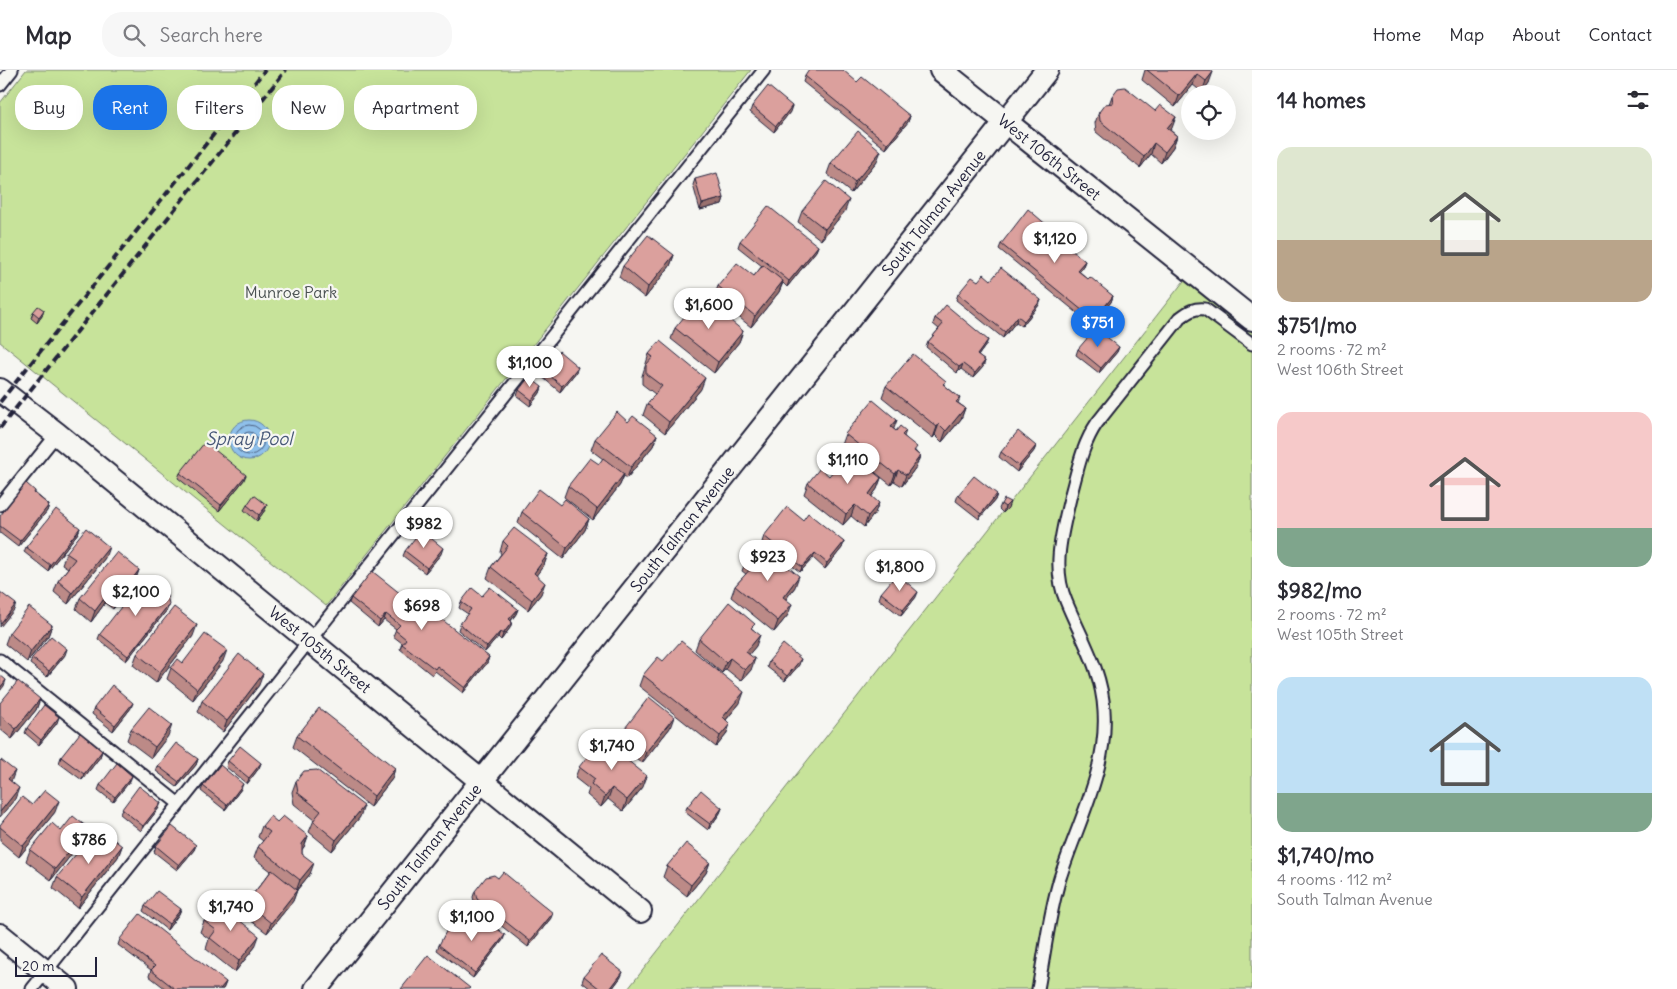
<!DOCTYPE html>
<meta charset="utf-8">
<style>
:root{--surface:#fff;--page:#f7f7f7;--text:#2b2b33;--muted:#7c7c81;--line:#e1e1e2;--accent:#1a73e8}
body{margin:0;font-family:Delius,sans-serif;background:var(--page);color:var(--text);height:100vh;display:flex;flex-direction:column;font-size:19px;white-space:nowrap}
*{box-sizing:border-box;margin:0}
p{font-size:16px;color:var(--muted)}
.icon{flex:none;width:28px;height:28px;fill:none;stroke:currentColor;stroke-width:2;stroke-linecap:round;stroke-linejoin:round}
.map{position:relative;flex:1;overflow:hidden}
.panel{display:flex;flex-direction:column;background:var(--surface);width:425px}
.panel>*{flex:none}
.banner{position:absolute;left:15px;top:15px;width:475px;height:45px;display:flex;gap:10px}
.tools{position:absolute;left:1181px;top:15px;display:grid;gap:10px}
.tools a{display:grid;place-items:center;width:55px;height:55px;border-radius:50%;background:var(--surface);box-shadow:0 5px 20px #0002;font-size:25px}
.scale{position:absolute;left:15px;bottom:12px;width:82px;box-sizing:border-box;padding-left:5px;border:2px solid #22223b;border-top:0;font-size:14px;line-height:18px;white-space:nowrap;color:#22223b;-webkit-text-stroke:4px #f6f6f2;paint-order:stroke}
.price{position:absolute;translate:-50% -42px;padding:0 11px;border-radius:18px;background:#fff;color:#222;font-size:16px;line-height:32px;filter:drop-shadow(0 1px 2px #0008)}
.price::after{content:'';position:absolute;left:50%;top:30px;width:15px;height:11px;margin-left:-8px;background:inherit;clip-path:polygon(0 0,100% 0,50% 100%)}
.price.selected{background:var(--accent);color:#fff}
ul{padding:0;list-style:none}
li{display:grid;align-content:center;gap:10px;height:265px;padding:0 25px}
li span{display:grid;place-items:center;height:155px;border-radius:15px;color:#555}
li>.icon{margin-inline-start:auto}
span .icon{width:90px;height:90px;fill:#fffc;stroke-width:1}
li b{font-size:21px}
h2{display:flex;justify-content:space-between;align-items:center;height:60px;padding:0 25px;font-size:21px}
.chip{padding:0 18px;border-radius:20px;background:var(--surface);box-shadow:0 5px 20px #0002;font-size:18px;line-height:45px}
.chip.selected{background:var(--accent);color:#fff}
header{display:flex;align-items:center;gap:30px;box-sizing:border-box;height:70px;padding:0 25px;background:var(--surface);border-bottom:1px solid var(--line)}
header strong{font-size:24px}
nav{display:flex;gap:28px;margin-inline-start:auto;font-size:18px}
.search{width:350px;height:45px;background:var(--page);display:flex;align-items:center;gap:12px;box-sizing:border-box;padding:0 18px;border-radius:20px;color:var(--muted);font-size:19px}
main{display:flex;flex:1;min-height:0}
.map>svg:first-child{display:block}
</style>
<header>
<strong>Map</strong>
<div class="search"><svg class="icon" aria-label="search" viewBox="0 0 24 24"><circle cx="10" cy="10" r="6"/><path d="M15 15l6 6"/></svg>Search here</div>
<nav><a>Home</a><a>Map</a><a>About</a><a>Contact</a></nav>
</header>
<main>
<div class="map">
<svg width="1252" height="919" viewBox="0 0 1252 919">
<rect width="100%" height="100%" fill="#f6f6f2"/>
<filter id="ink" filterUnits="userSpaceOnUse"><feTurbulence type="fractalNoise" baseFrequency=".02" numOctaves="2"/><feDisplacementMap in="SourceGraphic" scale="10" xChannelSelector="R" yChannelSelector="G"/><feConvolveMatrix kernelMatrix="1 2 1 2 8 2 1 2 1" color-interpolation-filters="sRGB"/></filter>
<g filter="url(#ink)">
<path fill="#c7e39a" stroke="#74826a" d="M26,0H751L326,536L0,272V33Z
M1187,207L1252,259V919H628Z"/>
<path fill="#8fc0ea" stroke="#6381a4" d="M229 370a20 20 0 1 1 40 0a20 20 0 1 1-40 0Z"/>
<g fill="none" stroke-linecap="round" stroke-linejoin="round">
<path stroke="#4e6181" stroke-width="1" d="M234 370a15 15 0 1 1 30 0a15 15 0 1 1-30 0Z
M241 370a8 8 0 1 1 16 0a8 8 0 1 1-16 0Z"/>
<g stroke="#22223b" stroke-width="15">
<path id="service" d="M0,15L12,0
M0,435L57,364
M0,590L179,734
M32,919L764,0
M1038,919C1045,882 1049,844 1060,808C1077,754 1108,699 1104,641C1102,600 1081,568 1066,531C1051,496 1063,459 1071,424C1078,399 1082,375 1097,353L1180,248C1189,241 1194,238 1205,239L1252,274"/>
</g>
<g stroke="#22223b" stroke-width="26">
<g id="minor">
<path id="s1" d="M941,0L1252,249"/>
<path id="s2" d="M0,320L57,364L640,841"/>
<path d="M0,865L67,919"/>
<path id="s3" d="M316,919L1047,0"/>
</g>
</g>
<use href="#service" stroke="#f6f6f2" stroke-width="11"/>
<use href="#minor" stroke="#f6f6f2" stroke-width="22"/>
<path stroke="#22223b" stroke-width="4" stroke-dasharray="8 4" stroke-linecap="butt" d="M0,332L265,0
M0,358L286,0"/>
</g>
<path fill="#bc8a87" stroke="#22223b" d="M1145,0H1210L1209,13L1202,22L1193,15L1175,37L1142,10Z
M805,6L857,12L910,46L908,52L886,79L803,12Z
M1112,26L1155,41L1176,47L1170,60L1177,66L1173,77L1161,93L1151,84L1140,98L1096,62L1095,53L1099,42L1109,34Z
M752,36L790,42L774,62L750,42Z
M877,91L851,123L827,104L831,93Z
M695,109L724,128L722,134L700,140L693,115Z
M802,141H845L821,170L798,152Z
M1062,168L1061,171L1085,191L1083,196L1079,201L1088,209L1113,226L1111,232L1092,255L999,179L1001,174Z
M740,171L818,176L816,181L787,217L783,213L779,222L751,257L714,227L718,216L754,206L762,196L738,177Z
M674,185L670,196L645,228L619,207L623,196Z
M991,210L1041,230L1039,235L1022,256L1016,252L1003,268L956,230L958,224L978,211Z
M44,240L42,246L37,253L31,248L33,242Z
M712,240L743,261L739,272L714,303L671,269L675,258Z
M935,248L986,275L978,286L985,291L983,297L973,308L961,299L957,303L926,277L928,272L939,259L933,254Z
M1119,277L1117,282L1099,303L1076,285L1078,279Z
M649,284L701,319L665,363L643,345L647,334L655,324L642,314V306Z
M543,300L576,302L560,322L541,306Z
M946,311L944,315L960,328L958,333L965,338L961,349L942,372L935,365L933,368L882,327L886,316Z
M542,317L540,323L530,336L517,326L519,320Z
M628,352L657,365L653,376L627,408L624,406L620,415L593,450L564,427L568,416L599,394L603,389L591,380L595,369Z
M894,359L896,361H906L904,366L916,382L920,386L916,397L902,416L894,411L891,415L841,375L845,364Z
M1036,376L1034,381L1017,402L999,387L1001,382Z
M180,403L244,410L219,441L178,408Z
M829,406L881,408L877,419L872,426L875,443L864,457L851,446L843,455L804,424L808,413Z
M35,421V423L49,435L47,441L18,477L0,463V446Z
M997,424L995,430L979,449L956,431L958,425Z
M1001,434L1008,438L1003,443L999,439Z
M247,435L265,440L257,451L244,440Z
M560,435L589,449L585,460L563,489L518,453L522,442Z
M803,450L844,472L842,478L825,499L813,488L800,502L762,472L764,466Z
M80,458L78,463L48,501L24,482L26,477Z
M503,471L548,484L544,495L536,505L541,524L528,540L487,508L491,497L501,484L500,482Z
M405,481L441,484L425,503L403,486Z
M66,483L105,488L68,534L54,522L58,511L68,498L62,494Z
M746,490L795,517L786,529L788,545L774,562L731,527L735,516L746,504L742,501Z
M139,500L135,511L113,539L105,533L91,552L76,539L80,528Z
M881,523L916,527L901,546L879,529Z
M482,526L518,539L516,544L511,551L512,552L510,558L501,570L498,567L485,582L458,560L460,554L468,544L459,538L461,532Z
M351,528L416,536L489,587L487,593L463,623L435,601L432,605L400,579L402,573L393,566L396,559L384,550L378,557L349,533Z
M167,540L126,591L98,569L100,564Z
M52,555L48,566L27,592L5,574L9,563Z
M753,559L756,576L749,584L751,600L741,611L726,599L722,603L695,580L699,569Z
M193,566L156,613L133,595L137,584Z
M65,585L47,607L30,594L32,588Z
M223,591L193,630L167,609L171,598L183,593Z
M663,591L740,633L726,650L730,654L726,665L716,677L639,616L643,605Z
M769,591L799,595L785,611L767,597Z
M259,615L223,662L198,642L202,631Z
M40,629L36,640L12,669L0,659V633Z
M94,638H131L113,661L92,644Z
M57,653L39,675L25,663L27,658Z
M670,658L642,693L618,673L622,662Z
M131,659L168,666L151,688L127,670Z
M297,666L395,698L392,709L370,737L293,677Z
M102,681L100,687L82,710L59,693L61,687Z
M198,689L196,695L177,717L156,701L158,696Z
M228,691L261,693L259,698L247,714L226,697Z
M579,697L643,717L623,741L608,729L601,737L587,725L589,719L575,708Z
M130,711L113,732L98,720L100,715Z
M296,711L360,747L332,781L309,762L314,750L294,734L292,722Z
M203,716L241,719L225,740L201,721Z
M32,735L55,742L19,787L0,771V755Z
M687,737L722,738L720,743L708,760L685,742Z
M159,738L141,761L120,744L122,739Z
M277,752L308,766L304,777L302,779V784L310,804L297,820L293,831L267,863L242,844L246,833L271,801L254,788L258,777L263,771L258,767L262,756Z
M88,758L84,769L51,810L26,791L30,780L61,761Z
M196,775L194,780L177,800L154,782L156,776Z
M122,776L118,787L78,838L53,818L57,807L97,779Z
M710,792L706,803L687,826L663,807L667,796Z
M498,808L551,848L528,877L475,835L473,827L475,821Z
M145,836L181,839L179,844L167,860L143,841Z
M204,851L255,877L235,902L206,879L209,869L200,862Z
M455,859L503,870L473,908L437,880L439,875Z
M120,869L226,912L224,917L223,919H166L149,906L151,900L118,875Z
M584,906L621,907L612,919H591L582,912Z"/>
<path fill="#99706e" stroke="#22223b" d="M1213,2L1209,13L1202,22L1206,11Z
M1197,4L1193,15L1175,37L1179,26Z
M792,36L790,42L774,62L776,56Z
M910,46L908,52L886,79L888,74Z
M1176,47L1172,58L1163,69L1167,58Z
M1177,66L1173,77L1161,93L1165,82Z
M1154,73L1151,84L1140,98L1144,87Z
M881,81L877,91L851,123L855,112Z
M724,128L722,134L700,140L702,134Z
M849,130L845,141L821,170L825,159Z
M818,176L816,181L787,217L789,211Z
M674,185L670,196L645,228L648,217Z
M1085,191L1083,196L1075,205L1077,200Z
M783,211L779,222L751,257L755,246Z
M1113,226L1111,232L1092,255L1094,250Z
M1041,230L1039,235L1022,256L1024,251Z
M44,240L42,246L37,253L39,247Z
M1018,246L1016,252L1003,268L1005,262Z
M743,261L739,272L714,303L718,292Z
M988,270L986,275L975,290L977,285Z
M1119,277L1117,282L1099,303L1101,298Z
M985,291L983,297L973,308L975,303Z
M963,294L961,299L957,303L959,297Z
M578,297L576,302L560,322L562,316Z
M705,308L701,319L665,363L669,352Z
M542,317L540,323L530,336L532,330Z
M965,338L961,349L942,372L946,361Z
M897,350L893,361L891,357Z
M939,354L935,365L933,368L937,357Z
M657,365L653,376L627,408L631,397Z
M1036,376L1034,381L1017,402L1019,396Z
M920,386L916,397L902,416L906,405Z
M898,400L894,411L891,415L895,404Z
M624,404L620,415L593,450L597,439Z
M246,405L244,410L219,441L221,435Z
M881,408L877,419L865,435L869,424Z
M997,424L995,430L979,449L981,444Z
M1010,432L1008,438L1003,443L1005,437Z
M879,433L875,443L864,457L868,446Z
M49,435L47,441L18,477L20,471Z
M267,435L265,440L257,451L259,445Z
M855,435L851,446L843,455L846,444Z
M589,449L585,460L563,489L567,478Z
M80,458L78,463L48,501L50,495Z
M844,472L842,478L825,499L827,493Z
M109,477L105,488L68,534L72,523Z
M443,478L441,484L425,503L427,498Z
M815,483L813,488L800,502L802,497Z
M548,484L544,495L530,514L534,503Z
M139,500L135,511L113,539L117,529Z
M799,506L795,517L779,538L783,527Z
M545,513L541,524L528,540L532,530Z
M109,522L105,533L91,552L95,541Z
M918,522L916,527L901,546L903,540Z
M16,534L14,540L0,557V554Z
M169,534L167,540L126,591L128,586Z
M792,534L788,545L774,562L778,551Z
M518,539L516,544L507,555L509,549Z
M386,544L384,550L378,557L380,551Z
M512,552L510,558L501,570L503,564Z
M52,555L48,566L27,592L31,581Z
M197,555L193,566L156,613L160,602Z
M500,562L498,567L485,582L487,577Z
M760,565L756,576L742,593L746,582Z
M67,579L65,585L47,607L49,601Z
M227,580L223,591L193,630L197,619Z
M489,587L487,593L463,623L465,618Z
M730,588L726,599L722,603L726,592Z
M755,589L751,600L741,611L745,600Z
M801,589L799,595L785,611L787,606Z
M263,604L259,615L223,662L227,651Z
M6,610L4,616L0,621V618Z
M744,622L740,633L719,658L723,647Z
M40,629L36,640L12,669L16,659Z
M133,633L131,638L113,661L115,655Z
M59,647L57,653L39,675L41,670Z
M674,647L670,658L642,693L646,682Z
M730,654L726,665L716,677L720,666Z
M172,655L168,666L151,688L155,677Z
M102,681L100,687L82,710L84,704Z
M198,689L196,695L177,717L179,712Z
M261,693L259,698L247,714L249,708Z
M395,698L392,709L370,737L374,726Z
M15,701L11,712L8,709Z
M132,706L130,711L113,732L115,727Z
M647,706L643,717L623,741L627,730Z
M243,714L241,719L225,740L227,735Z
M19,718L15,729L0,747V742Z
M612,718L608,729L601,737L605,726Z
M59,731L55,742L19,787L23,776Z
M161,733L159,738L141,761L143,756Z
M364,736L360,747L332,781L336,770Z
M722,738L720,743L708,760L710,754Z
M88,758L84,769L51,810L55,799Z
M308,766L304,777L298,785L302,774Z
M196,775L194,780L177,800L179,795Z
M122,776L118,787L78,838L82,827Z
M710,792L706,803L687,826L691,815Z
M314,793L310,804L296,821L300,810Z
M297,820L293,831L267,863L271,853Z
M181,839L179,844L167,860L169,854Z
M553,843L551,848L528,877L530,871Z
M505,865L503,870L473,908L475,903Z
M259,866L255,877L235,902L239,891Z
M623,902L621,907L612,919H610Z
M226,912L224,917L223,919H220Z"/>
<path fill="#dba09d" stroke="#22223b" d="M809,0H843L857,12L862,7L910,46L888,74L805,6Z
M1147,0H1210L1213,2L1206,11L1197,4L1179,26Z
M768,16L792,36L776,56L752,36Z
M1125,17L1155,41L1160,35L1176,47L1167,58L1177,66L1165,82L1154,73L1144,87L1100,51L1099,42L1105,34L1113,33L1112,26L1118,18Z
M858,61L881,81L855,112L831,93Z
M717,103L724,128L702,134L695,109Z
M826,111L849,130L825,159L802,141Z
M768,136L818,176L789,211L740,171Z
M1028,139L1062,168L1060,171L1085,191L1077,200L1088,209L1090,207L1113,226L1094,250L1001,174Z
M648,165L674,185L648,217L623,196Z
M737,193L754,206L763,195L783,211L755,246L718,216Z
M1001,198L1041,230L1024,251L1018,246L1005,262L958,224L972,207L978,211L984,204L991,210Z
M698,230L712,240L714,237L743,261L718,292L675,258Z
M946,235L988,270L977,285L985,291L975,303L963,294L959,297L928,272L943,254L935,248Z
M38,236L44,240L39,247L33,242Z
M1096,258L1119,277L1101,298L1078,279Z
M660,271L705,308L669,352L647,334L662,316L646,304V295L653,287L649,284Z
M559,281L578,297L562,316L543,300Z
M913,284L946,311L943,314L960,328L956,332L965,338L946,361L939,354L937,357L886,316Z
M529,307L542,317L532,330L519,320Z
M873,330L897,350L891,357L896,361L900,356L906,361L902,365L917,377L914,381L920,386L906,405L898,400L895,404L845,364Z
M617,342L628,352L633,346L657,365L631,397L595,369Z
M1018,361L1036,376L1019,396L1001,382Z
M205,372L246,405L221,435L180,403Z
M849,382L881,408L869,424L879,433L868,446L855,435L846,444L808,413L820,398L829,406Z
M590,388L599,394L603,388L624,404L597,439L568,416Z
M974,406L997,424L981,444L958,425Z
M26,413L35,421L34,423L49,435L20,471L0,456V446Z
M539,419L560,435L565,429L589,449L567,478L522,442Z
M254,425L267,435L259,445L247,435Z
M1004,429L1010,432L1005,437L1001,434Z
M787,437L803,450L808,443L844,472L827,493L815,483L802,497L764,466Z
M56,439L80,458L50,495L26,477Z
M86,458L109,477L72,523L58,511L75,489L66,483Z
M514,458L548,484L534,503L545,513L532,530L491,497L508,476L503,471Z
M421,460L443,478L427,498L405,481Z
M760,474L799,506L783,527L792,534L778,551L735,516L753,496L746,490Z
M117,482L139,500L117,529L109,522L95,541L80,528Z
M372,501L416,536L420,532L489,587L465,618L437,596L435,599L402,574L406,569L395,560L400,555L386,544L380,551L351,528Z
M897,504L918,522L903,540L881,523Z
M150,512L167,525L169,534L128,586L100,564L139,514Z
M490,517L518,539L509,549L512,552L503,564L500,562L487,577L460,554L471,539L461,532L472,518L482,526Z
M0,522L16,534L0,554Z
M729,532L755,554L751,558L760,565L746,582L755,589L745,600L730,588L726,592L699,569Z
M29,537L52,555L31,581L9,563Z
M174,537L197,555L160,602L137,584Z
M205,564L227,580L197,619L171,598L178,589L183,593Z
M51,566L67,579L49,601L32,588Z
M681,571L744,622L723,647L730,654L720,666L643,605L658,587L663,591Z
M783,574L801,589L787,606L769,591Z
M239,584L263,604L227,651L202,631Z
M0,605L6,610L0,618Z
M18,611L40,629L16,659L0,645V633Z
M112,615L133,633L115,655L94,638Z
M649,627L674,647L646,682L622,662Z
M44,635L59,647L41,670L27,658Z
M149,637L172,655L155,677L131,659Z
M319,638L395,698L374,726L297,666Z
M80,663L102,681L84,704L61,687Z
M601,669L647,706L627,730L612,718L605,726L591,714L595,709L579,697Z
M176,673L198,689L179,712L158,696Z
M240,676L261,693L249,708L228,691Z
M1,690L15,701L8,709L19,718L0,742V691Z
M117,693L132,706L115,727L100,715Z
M220,695L243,714L227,735L203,716Z
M317,700L364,736L336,770L313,751L321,741L298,723L296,711L304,701Z
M139,716L161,733L143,756L122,739Z
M45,720L59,731L23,776L0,757V755L22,727L32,735Z
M701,720L722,738L710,754L687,737Z
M73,746L88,758L55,799L30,780L52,753L61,761Z
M270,746L277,752L283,746L308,766L302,774V784L314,793L300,810L258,777L270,762L262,756Z
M172,756L196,775L179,795L156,776Z
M108,765L122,776L82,827L57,807L87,771L97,779Z
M686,773L710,792L691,815L667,796Z
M272,800L297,820L271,853L246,833Z
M503,802L553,843L530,871L477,829L475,821L486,807L494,805L498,808Z
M157,821L181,839L169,854L145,836Z
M218,833L259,866L239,891L210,868L216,860L204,851Z
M478,843L505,865L475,903L439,875L450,854L455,859L459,854L469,855Z
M140,844L226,912L220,919H175L151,900L155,896L120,869Z
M428,885L470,918L469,919H401Z
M601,885L623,902L610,919H600L584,906Z"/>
</g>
<g text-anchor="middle" stroke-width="4.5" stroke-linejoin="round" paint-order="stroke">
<g font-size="16" fill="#22223b" stroke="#f6f6f2">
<text dy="6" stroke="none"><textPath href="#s1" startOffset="139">West 106th Street</textPath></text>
<text dy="6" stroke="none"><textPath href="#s3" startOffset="992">South Talman Avenue</textPath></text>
<text dy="6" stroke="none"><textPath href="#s3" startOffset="588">South Talman Avenue</textPath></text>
<text dy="6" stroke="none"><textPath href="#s2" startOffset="412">West 105th Street</textPath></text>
<text dy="6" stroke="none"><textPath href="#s3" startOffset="182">South Talman Avenue</textPath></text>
</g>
<g font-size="16" fill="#4b5253" stroke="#f6f6f2">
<text x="291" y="228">Munroe Park</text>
</g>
<g font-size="18" font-style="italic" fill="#485978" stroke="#f6f6f2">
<text x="249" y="375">Spray Pool</text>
</g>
</g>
</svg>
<div class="tools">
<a><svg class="icon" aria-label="locate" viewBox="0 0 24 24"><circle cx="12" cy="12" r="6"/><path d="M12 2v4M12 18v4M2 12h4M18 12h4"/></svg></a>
</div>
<div class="scale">20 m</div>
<b class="price" style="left:1055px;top:194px">$1,120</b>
<b class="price" style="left:709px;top:260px">$1,600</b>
<b class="price selected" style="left:1098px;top:278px">$751</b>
<b class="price" style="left:530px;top:318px">$1,100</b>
<b class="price" style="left:848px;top:415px">$1,110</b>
<b class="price" style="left:424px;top:479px">$982</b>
<b class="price" style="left:768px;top:512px">$923</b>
<b class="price" style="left:900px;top:522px">$1,800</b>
<b class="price" style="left:136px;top:547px">$2,100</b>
<b class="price" style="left:422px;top:561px">$698</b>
<b class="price" style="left:612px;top:701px">$1,740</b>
<b class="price" style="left:89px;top:795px">$786</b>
<b class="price" style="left:231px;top:862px">$1,740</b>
<b class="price" style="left:472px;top:872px">$1,100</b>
<div class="banner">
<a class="chip">Buy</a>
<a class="chip selected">Rent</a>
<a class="chip">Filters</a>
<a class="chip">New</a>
<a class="chip">Apartment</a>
</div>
</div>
<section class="panel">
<h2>14 homes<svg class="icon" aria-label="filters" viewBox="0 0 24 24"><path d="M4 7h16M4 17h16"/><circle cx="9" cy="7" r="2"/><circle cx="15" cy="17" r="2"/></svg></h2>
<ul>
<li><span style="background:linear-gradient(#dfe7d0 60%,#b9a48a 0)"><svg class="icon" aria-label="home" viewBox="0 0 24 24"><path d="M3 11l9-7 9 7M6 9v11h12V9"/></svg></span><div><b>$751/mo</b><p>2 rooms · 72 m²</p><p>West 106th Street</p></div></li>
<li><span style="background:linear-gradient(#f6c9c9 75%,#7fa58c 0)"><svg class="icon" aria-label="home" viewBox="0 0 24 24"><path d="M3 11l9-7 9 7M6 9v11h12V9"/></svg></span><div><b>$982/mo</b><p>2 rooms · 72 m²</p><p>West 105th Street</p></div></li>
<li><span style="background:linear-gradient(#bfe0f5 75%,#7fa58c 0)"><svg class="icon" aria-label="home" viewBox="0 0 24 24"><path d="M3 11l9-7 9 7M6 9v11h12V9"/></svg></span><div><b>$1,740/mo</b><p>4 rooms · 112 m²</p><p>South Talman Avenue</p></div></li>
</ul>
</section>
</main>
